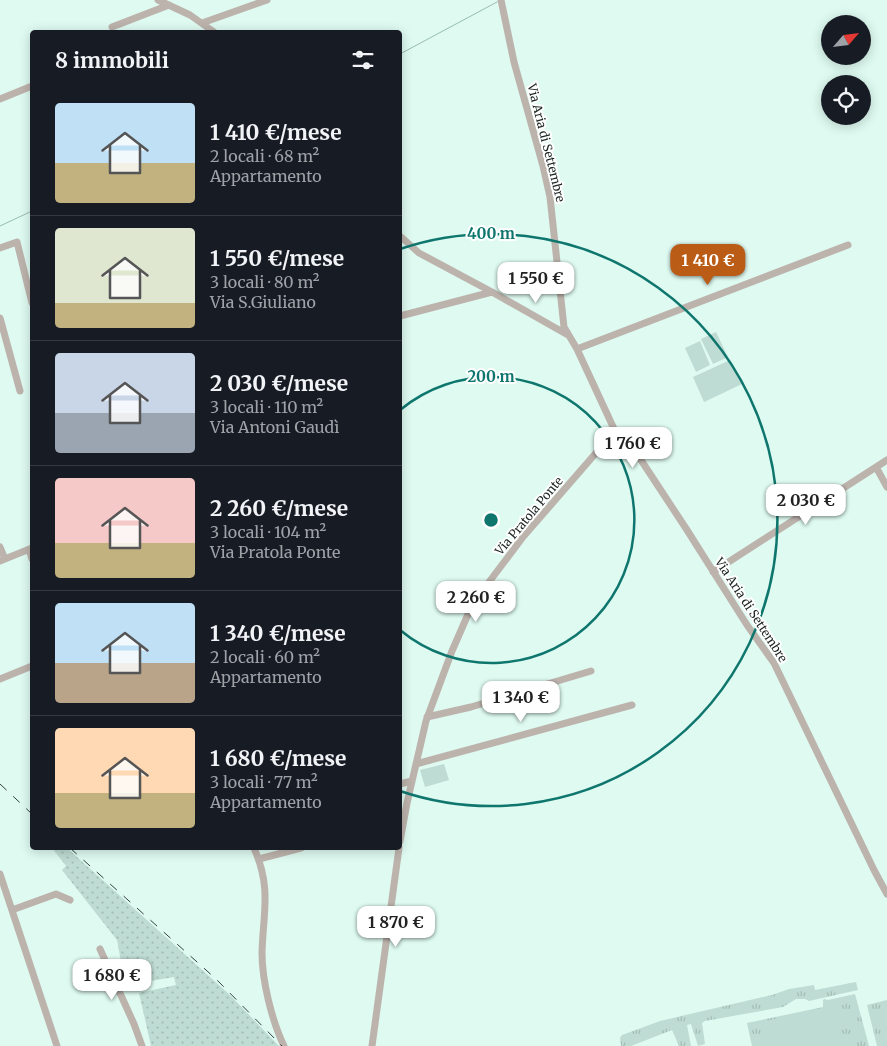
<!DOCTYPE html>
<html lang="it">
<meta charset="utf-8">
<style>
:root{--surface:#171b24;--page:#242831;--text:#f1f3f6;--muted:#9ea1a6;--line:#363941;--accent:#bb5c16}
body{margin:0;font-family:Merriweather,serif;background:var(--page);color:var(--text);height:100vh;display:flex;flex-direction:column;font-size:19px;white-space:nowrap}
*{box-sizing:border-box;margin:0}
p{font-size:16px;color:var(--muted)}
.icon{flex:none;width:28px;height:28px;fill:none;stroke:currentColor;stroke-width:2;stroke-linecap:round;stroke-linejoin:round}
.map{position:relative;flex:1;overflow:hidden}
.drawer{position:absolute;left:30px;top:30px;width:372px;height:820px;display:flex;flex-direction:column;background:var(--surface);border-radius:5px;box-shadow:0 2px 12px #0003}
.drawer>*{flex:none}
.needle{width:32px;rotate:62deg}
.fabs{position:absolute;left:821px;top:15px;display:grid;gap:10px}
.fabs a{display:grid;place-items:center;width:50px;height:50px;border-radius:50%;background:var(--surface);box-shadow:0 2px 12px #0003;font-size:25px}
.price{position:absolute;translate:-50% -42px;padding:0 11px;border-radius:10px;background:#fff;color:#222;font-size:16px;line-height:32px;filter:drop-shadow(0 1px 2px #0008)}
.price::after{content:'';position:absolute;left:50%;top:30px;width:15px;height:11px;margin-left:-8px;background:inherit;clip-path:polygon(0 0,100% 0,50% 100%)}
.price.on{background:var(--accent);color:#fff}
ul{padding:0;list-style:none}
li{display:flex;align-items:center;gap:15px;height:125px;padding:0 25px}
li+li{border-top:1px solid var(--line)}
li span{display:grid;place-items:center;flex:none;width:140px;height:100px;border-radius:5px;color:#555}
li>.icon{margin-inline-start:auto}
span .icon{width:60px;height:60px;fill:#fffc;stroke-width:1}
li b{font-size:21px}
h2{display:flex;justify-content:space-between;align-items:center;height:60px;padding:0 25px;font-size:21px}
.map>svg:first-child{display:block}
</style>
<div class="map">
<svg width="887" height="1046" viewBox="0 0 887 1046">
<defs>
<pattern id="grass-tufts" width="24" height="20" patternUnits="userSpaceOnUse" patternTransform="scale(1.25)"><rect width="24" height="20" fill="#bedcd3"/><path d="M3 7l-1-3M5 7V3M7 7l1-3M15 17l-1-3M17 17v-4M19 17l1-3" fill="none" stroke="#a3bdb5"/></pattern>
<pattern id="park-dots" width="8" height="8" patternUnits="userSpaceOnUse" patternTransform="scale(1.25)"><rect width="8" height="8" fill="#bedcd3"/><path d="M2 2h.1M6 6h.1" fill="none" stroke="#a3bdb5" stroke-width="1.8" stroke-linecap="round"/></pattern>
</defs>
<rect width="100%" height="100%" fill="#defaf1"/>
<path fill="url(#grass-tufts)" d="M856,982L858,990L809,1001L805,999H796L783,1007L705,1021L702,1023L705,1044L698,1046L691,1024L687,1025L691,1046H679L672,1030L631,1046H621L620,1038L622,1035L660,1021L772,995L789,989L814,985L815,990Z
M855,994L869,1046H752L747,1023L823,1007V1000L824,999L828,1000Z
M887,1000V1046H877L867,1005Z"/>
<path fill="url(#park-dots)" d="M52,848H67L230,995L279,1046H151L139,993L176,985L174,977L127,985L126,978H124L117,940L62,870L66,866Z"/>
<path fill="#bedcd3" d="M716,332L728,357L713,364L701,339Z
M700,341L710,365L696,372L685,348Z
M730,360L742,384L704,402L693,377Z
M444,764L449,780L425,787L420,770Z
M834,1006L842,1046H766L761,1022Z"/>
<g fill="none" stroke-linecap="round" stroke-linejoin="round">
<path stroke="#97bdb2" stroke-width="1" d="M400,54L497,2
M0,226L32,211"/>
<path stroke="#bdb3ad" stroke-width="7" d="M158,0L190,15L214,32
M501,0L514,62L543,166L550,197L564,327L577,349L615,431L641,460L687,530L747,625L774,663L874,870L887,894
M202,23L267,0
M112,27L169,5
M0,99L32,86
M400,236L419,253L492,292L568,335
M0,248L17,242L32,303
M400,316L492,292
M0,318L20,391
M577,349L848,245
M876,467L887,487
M0,547L5,559
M29,549L32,559
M0,561L32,548
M713,572L887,460
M0,679L32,666
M427,717L471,707L591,671
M416,764L632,705
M400,784L412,781
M400,841L407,803L426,721L452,651L469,612L480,594L523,537L615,431
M254,848C272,889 263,912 262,953C262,981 272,1021 284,1046
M259,859L301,848
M0,874L57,1046
M12,910L56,894L70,900
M100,949L134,1024L142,1046
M372,1046L399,848"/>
<path stroke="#35413e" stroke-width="1" stroke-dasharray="9 9" stroke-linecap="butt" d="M0,784L32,814
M70,848L216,979L282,1046"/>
</g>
<g fill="none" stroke="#0f766e" stroke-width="2.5">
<path d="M400 410A143 143 0 1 1 400 630"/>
<path d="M400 249A286 286 0 1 1 400 791"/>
</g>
<g text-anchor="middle" stroke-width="4" stroke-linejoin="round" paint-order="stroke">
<g font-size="12" fill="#1b2523" stroke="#fff">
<text transform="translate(546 143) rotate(76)" y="4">Via Aria di Settembre</text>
<text transform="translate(529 516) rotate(-50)" y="4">Via Pratola Ponte</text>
<text transform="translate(751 610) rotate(57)" y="4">Via Aria di Settembre</text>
</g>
</g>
<circle cx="491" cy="520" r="8" fill="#0f766e" stroke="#fff" stroke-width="2.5"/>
<g font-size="15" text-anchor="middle" font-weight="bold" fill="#0f766e" stroke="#fff" stroke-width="4" stroke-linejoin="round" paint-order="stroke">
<text x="491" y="239">400 m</text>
<text x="491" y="382">200 m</text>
</g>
</svg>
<div class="fabs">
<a><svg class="needle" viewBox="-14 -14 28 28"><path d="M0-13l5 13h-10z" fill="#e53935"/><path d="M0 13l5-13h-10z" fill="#9ea1a6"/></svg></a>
<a><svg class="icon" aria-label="locate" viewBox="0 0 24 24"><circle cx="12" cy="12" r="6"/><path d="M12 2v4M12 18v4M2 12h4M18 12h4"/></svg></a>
</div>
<b class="price on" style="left:708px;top:286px">1 410 €</b>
<b class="price" style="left:536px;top:304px">1 550 €</b>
<b class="price" style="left:633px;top:469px">1 760 €</b>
<b class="price" style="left:806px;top:526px">2 030 €</b>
<b class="price" style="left:476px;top:623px">2 260 €</b>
<b class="price" style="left:521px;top:723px">1 340 €</b>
<b class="price" style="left:396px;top:948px">1 870 €</b>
<b class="price" style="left:112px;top:1001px">1 680 €</b>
<section class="drawer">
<h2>8 immobili<svg class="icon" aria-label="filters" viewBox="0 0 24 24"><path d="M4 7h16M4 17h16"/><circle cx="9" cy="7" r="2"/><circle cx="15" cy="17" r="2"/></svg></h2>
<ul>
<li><span style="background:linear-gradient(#bfe0f5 60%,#c2b280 0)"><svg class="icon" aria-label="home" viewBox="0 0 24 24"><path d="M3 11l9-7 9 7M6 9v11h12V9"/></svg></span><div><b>1 410 €/mese</b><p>2 locali · 68 m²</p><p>Appartamento</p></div></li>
<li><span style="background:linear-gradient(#dfe7d0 75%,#c2b280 0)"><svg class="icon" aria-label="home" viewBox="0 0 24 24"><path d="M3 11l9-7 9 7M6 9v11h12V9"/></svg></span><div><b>1 550 €/mese</b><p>3 locali · 80 m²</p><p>Via S.Giuliano</p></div></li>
<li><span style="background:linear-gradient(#c9d6e8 60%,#9aa5b1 0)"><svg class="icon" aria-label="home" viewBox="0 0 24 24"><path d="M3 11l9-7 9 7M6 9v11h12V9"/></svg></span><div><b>2 030 €/mese</b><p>3 locali · 110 m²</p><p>Via Antoni Gaudì</p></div></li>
<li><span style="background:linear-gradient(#f6c9c9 65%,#c2b280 0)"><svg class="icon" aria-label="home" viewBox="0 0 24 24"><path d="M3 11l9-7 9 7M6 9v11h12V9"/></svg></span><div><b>2 260 €/mese</b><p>3 locali · 104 m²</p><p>Via Pratola Ponte</p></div></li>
<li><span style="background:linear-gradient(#bfe0f5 60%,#b9a48a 0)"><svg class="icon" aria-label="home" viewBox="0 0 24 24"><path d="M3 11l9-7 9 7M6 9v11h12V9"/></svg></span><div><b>1 340 €/mese</b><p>2 locali · 60 m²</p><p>Appartamento</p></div></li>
<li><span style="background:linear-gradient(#ffd9b3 65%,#c2b280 0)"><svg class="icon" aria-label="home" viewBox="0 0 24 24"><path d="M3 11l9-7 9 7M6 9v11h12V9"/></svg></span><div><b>1 680 €/mese</b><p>3 locali · 77 m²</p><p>Appartamento</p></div></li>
</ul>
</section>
</div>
